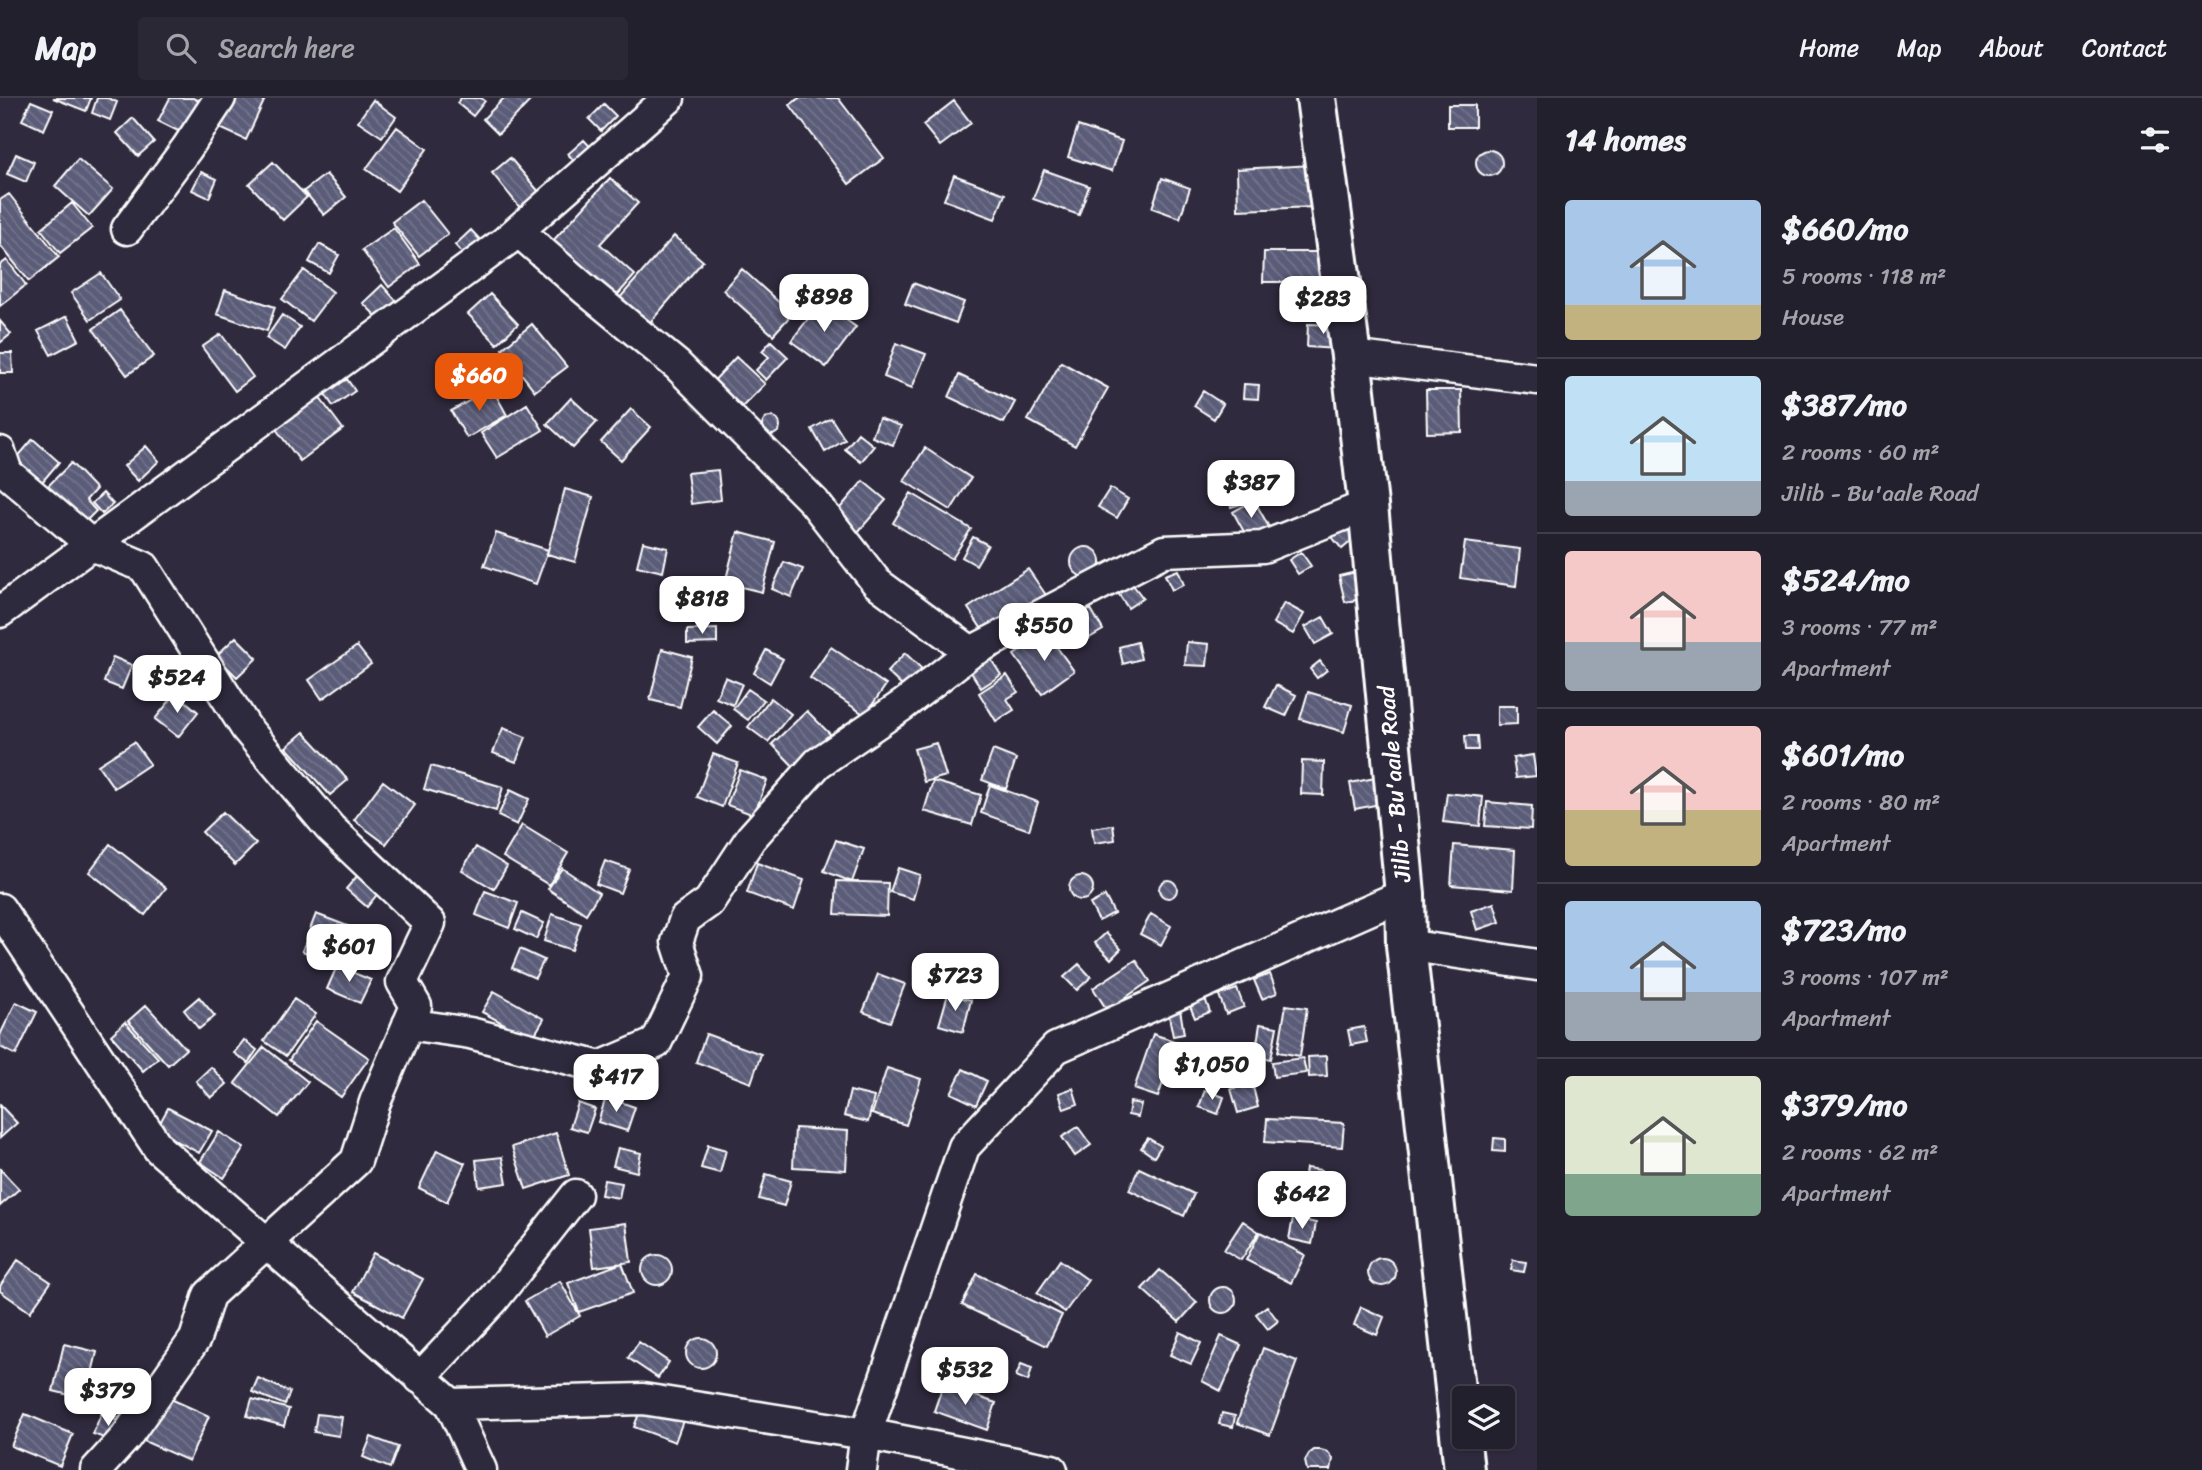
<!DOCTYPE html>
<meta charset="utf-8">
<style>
:root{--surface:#23202e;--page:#2b2836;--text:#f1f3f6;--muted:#a3a3aa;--line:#403e4a;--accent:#ea580c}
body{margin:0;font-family:Sriracha,sans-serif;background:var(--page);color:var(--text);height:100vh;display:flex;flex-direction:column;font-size:26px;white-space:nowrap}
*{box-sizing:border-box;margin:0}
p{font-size:23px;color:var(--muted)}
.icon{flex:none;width:38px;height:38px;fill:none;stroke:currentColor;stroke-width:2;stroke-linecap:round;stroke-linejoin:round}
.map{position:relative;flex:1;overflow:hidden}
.drawer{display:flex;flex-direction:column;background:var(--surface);width:665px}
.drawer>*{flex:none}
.buttons{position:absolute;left:1452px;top:1288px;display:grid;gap:14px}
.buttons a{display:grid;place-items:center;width:63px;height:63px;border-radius:7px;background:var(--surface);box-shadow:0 2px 5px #0004,0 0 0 2px var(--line);font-size:35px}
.price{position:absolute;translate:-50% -60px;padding:0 16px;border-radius:14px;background:#fff;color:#222;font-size:23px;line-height:46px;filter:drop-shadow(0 2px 4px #0008)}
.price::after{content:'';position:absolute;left:50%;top:42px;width:21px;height:16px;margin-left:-10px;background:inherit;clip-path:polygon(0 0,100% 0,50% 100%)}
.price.current{background:var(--accent);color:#fff}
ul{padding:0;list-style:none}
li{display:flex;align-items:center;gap:21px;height:175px;padding:0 28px}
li+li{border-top:2px solid var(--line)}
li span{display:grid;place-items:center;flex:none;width:196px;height:140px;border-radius:7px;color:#555}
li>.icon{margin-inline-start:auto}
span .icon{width:84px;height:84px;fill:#fffc;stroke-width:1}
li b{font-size:30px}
h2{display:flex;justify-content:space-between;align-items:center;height:84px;padding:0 28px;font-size:30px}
header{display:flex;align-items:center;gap:42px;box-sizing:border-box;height:98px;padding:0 35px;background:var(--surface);border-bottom:2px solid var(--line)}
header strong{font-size:33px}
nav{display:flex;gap:38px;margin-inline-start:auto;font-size:24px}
.search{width:490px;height:63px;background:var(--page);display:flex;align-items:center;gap:18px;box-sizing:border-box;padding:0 24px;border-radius:7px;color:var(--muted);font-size:26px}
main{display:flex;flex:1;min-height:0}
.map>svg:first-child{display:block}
</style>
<header>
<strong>Map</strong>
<div class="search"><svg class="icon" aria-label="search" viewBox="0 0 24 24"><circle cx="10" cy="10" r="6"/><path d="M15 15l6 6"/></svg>Search here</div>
<nav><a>Home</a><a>Map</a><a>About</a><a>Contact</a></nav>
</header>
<main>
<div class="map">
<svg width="1537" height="1372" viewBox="0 0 1537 1372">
<defs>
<pattern id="building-back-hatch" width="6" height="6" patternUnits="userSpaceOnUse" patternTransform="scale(1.75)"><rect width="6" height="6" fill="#5a5b78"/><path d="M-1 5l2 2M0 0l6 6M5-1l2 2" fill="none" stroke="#73748c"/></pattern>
</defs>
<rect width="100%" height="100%" fill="#2f2a3d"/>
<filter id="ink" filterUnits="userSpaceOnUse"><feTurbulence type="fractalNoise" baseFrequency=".0143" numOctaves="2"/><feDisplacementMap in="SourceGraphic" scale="14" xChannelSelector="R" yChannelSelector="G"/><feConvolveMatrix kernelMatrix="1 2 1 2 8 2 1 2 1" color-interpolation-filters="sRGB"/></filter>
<g filter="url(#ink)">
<path fill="url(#building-back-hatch)" stroke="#fff" stroke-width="2" d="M53,0H91L86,13Z
M97,0H108L117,4L110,22L92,15Z
M170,0H193L205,6L188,38L158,23Z
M234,0L265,1L246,42L220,30Z
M461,0H481L485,3L473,18L457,5Z
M504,0H533L498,36L483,21Z
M799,0H838L884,60L849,86L790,7Z
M373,2L396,19L382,39L358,23Z
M31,3L53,12L44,32L22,22Z
M954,3L971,25L940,48L923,27Z
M604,6L616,18L601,33L589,21Z
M1448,7H1475V29H1448Z
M133,20L154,44L138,58L117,35Z
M1078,28L1122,43L1112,73L1068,59Z
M397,29L427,51L397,93L366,71Z
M584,42L597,56L580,70L568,56Z
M1476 65a13 13 0 1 1 26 0a13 13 0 1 1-26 0Z
M16,56L34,64L26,84L7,76Z
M510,60L540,95L521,111L492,75Z
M78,61L113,91L89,118L55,88Z
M273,64L307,99L283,122L249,86Z
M1313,67L1316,109L1238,112L1237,71Z
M1044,72L1089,88L1079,117L1033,101Z
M201,74L217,81L209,100L192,92Z
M326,76L346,99L324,117L304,93Z
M954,77L1005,96L995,121L944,102Z
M610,80L638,105L600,146L635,177L614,201L551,145Z
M1162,80L1190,90L1180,120L1152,110Z
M9,96L59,159L29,183L0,147V102Z
M421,102L448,136L419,158L392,124Z
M72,105L92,130L60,155L41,131Z
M394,130L420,166L389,189L362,152Z
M471,132L485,147L469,162L455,147Z
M674,138L703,163L647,228L618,202Z
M319,146L339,157L329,175L309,164Z
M1264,154H1323V184H1263Z
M7,162L26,187L0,208V167Z
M742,171L792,216L773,237L723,192Z
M304,172L333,194L311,223L282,201Z
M101,175L120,202L90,222L71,195Z
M913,185L964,204L956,225L905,206Z
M382,187L399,206L381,223L363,205Z
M225,192L275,209L267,233L217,216Z
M490,196L518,226L497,246L468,216Z
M821,204L856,229L826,269L791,243Z
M120,212L154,258L127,277L93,231Z
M282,217L300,229L285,252L266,240Z
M67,218L79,242L51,257L38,233Z
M0,223L11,236L0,245Z
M532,226L567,269L535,293L502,251Z
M1308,226L1338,227L1337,251L1307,249Z
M221,236L253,279L235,293L202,249Z
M771,243L788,259L766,282L756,272L769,259L762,253Z
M896,245L926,256L912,290L884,279Z
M0,255H12L13,275H0Z
M736,259L765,286L738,313L710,287Z
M1061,264L1108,290L1075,348L1028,322Z
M959,277L1015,304L1004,325L949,299Z
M347,281L355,293L333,308L325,296Z
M1244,286L1259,287L1258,301L1243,300Z
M492,290L507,317L467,340L451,313Z
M1426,292H1461L1462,334L1427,335Z
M1203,293L1223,306L1214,321L1194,308Z
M319,299L343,331L300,363L276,331Z
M571,300L597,324L573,350L547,326Z
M527,306L543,332L497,360L481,335Z
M631,311L651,329L621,362L601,344Z
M762 328a9 9 0 1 1 18 0a9 9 0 1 1-18 0Z
M831,320L845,342L825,354L812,331Z
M879,320L901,328L893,347L872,339Z
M858,335L874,348L861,364L845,351Z
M33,341L59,364L42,384L16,361Z
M146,348L159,363L138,383L124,368Z
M925,350L971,380L951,412L904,383Z
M71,365L96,391L86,402L96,413L83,426L47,389Z
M718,372L721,402L691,406L687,375Z
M863,383L886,402L857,435L835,416Z
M1110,390L1128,401L1117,420L1098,409Z
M565,391L593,399L575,464L547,456Z
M103,395L113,406L102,416L92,405Z
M911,395L971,431L952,461L893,425Z
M1241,395L1244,405L1231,409L1228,400Z
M1254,402L1269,429L1248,441L1233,414Z
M1346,426L1356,439L1342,451L1331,438Z
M738,434L775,444L762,494L725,485Z
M496,435L548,452L536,486L484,468Z
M973,439L988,447L976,467L962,459Z
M643,444L668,450L663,474L637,468Z
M1465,444L1520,451L1516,488L1460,480Z
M1071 464a15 15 0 1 1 30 0a15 15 0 1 1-30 0Z
M1301,454L1311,468L1298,476L1289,462Z
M784,464L803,471L791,499L772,491Z
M1028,471L1048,500L987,539L968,510Z
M1178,472L1184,487L1172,492L1165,477Z
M1356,474L1362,501L1345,504L1339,478Z
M1130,483L1143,500L1128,510L1116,492Z
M1284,505L1304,516L1293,536L1273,525Z
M1091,511L1103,532L1086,542L1073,521Z
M1323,519L1333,536L1315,546L1305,529Z
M717,531V545L687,546V532Z
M1046,534L1074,573L1042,596L1014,557Z
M236,539L257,560L237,579L216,558Z
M1137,544L1141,561L1123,566L1119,549Z
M1187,544L1209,546L1207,568L1185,567Z
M357,548L371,566L322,601L309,582Z
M831,549L886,587L865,617L810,580Z
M662,551L692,559L680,609L650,602Z
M766,552L783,561L770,585L754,575Z
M905,555L922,571L904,590L887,574Z
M989,558L1001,577L981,590L969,571Z
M113,559L132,567L122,591L104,584Z
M1320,563L1327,572L1317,580L1310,571Z
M1007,577L1018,594L1007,601L1014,612L996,623L979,595Z
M725,579L742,586L733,607L716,600Z
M1276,587L1296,597L1286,618L1265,609Z
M748,591L764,602L748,622L733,611Z
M1308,594L1352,607L1344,634L1300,621Z
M176,595L198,614L178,639L155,621Z
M771,600L791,616L768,644L748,629Z
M1497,608H1517V626L1497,627Z
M713,612L732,628L717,646L698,629Z
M807,613L831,637L796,671L772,646Z
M503,630L526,639L516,664L493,655Z
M304,634L348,682L330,697L286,649Z
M1465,638H1477L1478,652H1466Z
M134,644L150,666L114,690L98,667Z
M936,645L946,678L924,684L914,651Z
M993,652L1016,661L1006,691L982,682Z
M713,656L738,665L722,709L697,699Z
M1533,657L1536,678L1516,680L1513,660Z
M1302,663L1324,664L1323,697L1301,696Z
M431,668L503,689L496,713L424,691Z
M740,672L767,682L754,717L727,707Z
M1375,680L1380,706L1355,711L1350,685Z
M383,683L415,707L386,746L354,722Z
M933,683L981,697L972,727L924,713Z
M990,687L1038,704L1029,732L981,715Z
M510,692L529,701L517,727L498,718Z
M1447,695L1483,699L1480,728L1443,724Z
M1487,704L1532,708L1531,731L1485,728Z
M223,714L256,746L235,767L202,734Z
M522,727L568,755L549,787L503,759Z
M1113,727L1115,742L1094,745L1092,730Z
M836,742L864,751L852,784L824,773Z
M110,746L166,790L145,817L89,774Z
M1454,747L1515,752L1513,792L1451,787Z
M476,749L507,768L494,791L462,772Z
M605,763L629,771L620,795L596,786Z
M757,765L804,782L794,812L747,795Z
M562,770L599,795L586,816L548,791Z
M898,770L920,777L913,801L890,794Z
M358,777L379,794L367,809L346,791Z
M1069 790a12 12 0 1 1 24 0a12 12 0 1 1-24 0Z
M1159 791a9 9 0 1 1 18 0a9 9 0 1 1-18 0Z
M837,783L888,785L887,818L835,816Z
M485,793L518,805L509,830L476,817Z
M1105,798L1114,815L1099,823L1090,806Z
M1494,805L1500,824L1477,832L1471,813Z
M522,815L544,825L536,841L515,831Z
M316,816L366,835L359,853L309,834Z
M552,816L581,826L572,852L544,843Z
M1151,816L1171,828L1161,847L1140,836Z
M1106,835L1121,851L1111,861L1095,845Z
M309,836L358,856L352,872L302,853Z
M520,851L544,862L535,880L512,870Z
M1136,862L1150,883L1107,912L1093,890Z
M1079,866L1091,879L1077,892L1064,879Z
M337,868L371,882L360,905L327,891Z
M878,876L905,886L890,924L863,914Z
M1270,876L1277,895L1262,901L1254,882Z
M1237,891L1244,909L1226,916L1219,897Z
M494,893L544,921L532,941L482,914Z
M1203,895L1210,914L1195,920L1187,901Z
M948,896L971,902L963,934L939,927Z
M199,899L215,918L199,931L184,912Z
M294,901L316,916L286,958L264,943Z
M16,904L37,914L16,957L0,949V937Z
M146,907L186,951L168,967L128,923Z
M1286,907L1307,910L1300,958L1278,954Z
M1180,911L1184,936L1173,938L1168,913Z
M316,923L369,960L341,999L289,962Z
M125,924L158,960L143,973L111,937Z
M1260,926L1277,929L1271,961L1255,958Z
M1364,929L1367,944L1351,947L1348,932Z
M706,936L761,956L751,985L696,964Z
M1153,936L1177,944L1158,999L1134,991Z
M244,942L257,952L248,965L234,955Z
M264,949L308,984L279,1019L235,985Z
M1326,958L1327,978L1309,979L1308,959Z
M1303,960L1306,975L1274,979L1272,964Z
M211,969L227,986L211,1000L196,983Z
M887,970L921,981L906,1027L872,1016Z
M963,971L987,983L976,1007L951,995Z
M1252,985L1258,1009L1238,1015L1231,991Z
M1073,990L1078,1006L1064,1011L1059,995Z
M1205,992L1224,999L1218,1016L1199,1009Z
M850,993L874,999L868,1024L844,1018Z
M606,999L635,1009L627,1033L598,1024Z
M1130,1004L1141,1006L1138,1019L1128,1017Z
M578,1005L595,1011L587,1034L570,1029Z
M0,1007L17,1025L0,1040Z
M168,1010L212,1033L199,1055L156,1032Z
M1267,1021L1344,1025L1342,1049L1265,1044Z
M1078,1029L1091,1047L1075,1058L1062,1039Z
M795,1030L848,1033L846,1072L793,1069Z
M219,1034L244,1050L224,1080L200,1064Z
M556,1035L569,1077L526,1091L512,1049Z
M1148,1040L1161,1048L1154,1059L1141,1050Z
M1494,1040L1505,1041V1054L1493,1053Z
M708,1047L726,1052L720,1075L701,1070Z
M618,1050L641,1055L637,1074L613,1068Z
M437,1052L465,1065L447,1104L419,1090Z
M502,1059L507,1085L479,1089L476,1062Z
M1139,1070L1194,1096L1184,1118L1129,1092Z
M1306,1070L1322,1072L1320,1093L1303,1091Z
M0,1071L19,1091L0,1108Z
M766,1076L791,1083L784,1108L759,1101Z
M604,1082L622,1085L619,1100L601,1097Z
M1293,1120L1316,1125L1312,1146L1289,1141Z
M1243,1123L1259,1134L1241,1162L1224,1152Z
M626,1125L631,1164L594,1169L589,1130Z
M1260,1134L1305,1157L1291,1185L1246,1162Z
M373,1155L423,1181L402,1220L353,1194Z
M642 1172a15 15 0 1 1 30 0a15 15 0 1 1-30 0Z
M1368 1174a14 14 0 1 1 28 0a14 14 0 1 1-28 0Z
M18,1162L51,1184L30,1214L0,1193V1188Z
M1060,1162L1088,1182L1065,1214L1037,1195Z
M1513,1162L1526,1164L1524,1174L1511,1172Z
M622,1165L633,1195L579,1214L568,1185Z
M1160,1172L1197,1204L1179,1224L1142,1191Z
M977,1176L1062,1217L1047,1248L962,1207Z
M560,1183L580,1218L545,1238L525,1203Z
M1210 1202a13 13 0 1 1 26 0a13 13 0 1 1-26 0Z
M1267,1208L1278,1223L1268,1231L1256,1216Z
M1361,1209L1384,1219L1377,1237L1354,1227Z
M1180,1234L1201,1245L1191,1266L1170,1257Z
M1221,1238L1241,1247L1221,1293L1202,1283Z
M686 1255a15 15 0 1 1 30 0a15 15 0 1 1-30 0Z
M639,1244L669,1264L658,1280L628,1260Z
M64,1246L97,1254L86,1301L53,1293Z
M1263,1250L1297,1263L1270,1337L1237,1325Z
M1021,1266L1032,1270L1028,1283L1016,1278Z
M128,1276L150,1288L129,1325L107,1314Z
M258,1280L290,1294L285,1307L252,1294Z
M943,1287L996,1305L987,1332L934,1313Z
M164,1298L209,1318L189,1363L144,1343Z
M252,1301L289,1311L284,1328L247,1318Z
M643,1305L684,1320L675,1344L634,1329Z
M1222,1315L1235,1318L1233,1329L1219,1326Z
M25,1316L73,1336L60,1368L11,1348Z
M101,1316L122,1324L115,1344L93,1336Z
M317,1316L342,1319L339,1338L314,1334Z
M371,1339L398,1349L390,1370L363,1359Z
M1314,1352H1321L1328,1354L1333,1361L1331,1372H1307L1305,1363L1309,1356Z"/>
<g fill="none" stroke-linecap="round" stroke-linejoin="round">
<g stroke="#fff" stroke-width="35">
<path id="minor" d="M127,131L187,50L220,0
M518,133L587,193L677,267L814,404L877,485L971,554L1164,453L1263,449L1368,407
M1351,258L1537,281
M0,354L7,375L92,447L144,469L246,630L330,730L430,825L402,884L416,908L375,1004L356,1063L209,1197L195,1241L126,1339L96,1372
M0,514L506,143L669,0
M0,811L159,1051L451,1306L481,1372
M1406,847L1537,867
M408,926L470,935L600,969L656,945L688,878L677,844L685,821L709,804L751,740L818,665L903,607L971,554
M420,1280L494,1201L576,1097
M451,1306L643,1301L866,1336L1052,1372
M861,1372L866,1336L964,1049L1056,950L1405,796"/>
</g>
<g stroke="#fff" stroke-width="44">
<path id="secondary" d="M1316,0L1351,258L1368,407L1405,796L1406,847L1464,1372"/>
</g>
<use href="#minor" stroke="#2f2a3d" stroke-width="30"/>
<use href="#secondary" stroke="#2f2a3d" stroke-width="38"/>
</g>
</g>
<g text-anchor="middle" stroke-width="5" stroke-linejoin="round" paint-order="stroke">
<g font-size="23" fill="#fff" stroke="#2f2a3d">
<text transform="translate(1394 686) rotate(-95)" y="8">Jilib - Bu'aale Road</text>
</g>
</g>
</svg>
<div class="buttons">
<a><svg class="icon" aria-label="layers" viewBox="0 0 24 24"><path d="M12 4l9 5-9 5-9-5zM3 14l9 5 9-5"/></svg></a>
</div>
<b class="price" style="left:824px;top:236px">$898</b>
<b class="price" style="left:1323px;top:238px">$283</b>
<b class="price current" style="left:479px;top:315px">$660</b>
<b class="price" style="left:1251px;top:422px">$387</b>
<b class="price" style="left:702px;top:538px">$818</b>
<b class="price" style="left:1044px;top:565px">$550</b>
<b class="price" style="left:177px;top:617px">$524</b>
<b class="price" style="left:349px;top:886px">$601</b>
<b class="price" style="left:955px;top:915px">$723</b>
<b class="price" style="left:1212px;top:1004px">$1,050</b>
<b class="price" style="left:616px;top:1016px">$417</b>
<b class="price" style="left:1302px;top:1133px">$642</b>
<b class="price" style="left:965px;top:1309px">$532</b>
<b class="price" style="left:108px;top:1330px">$379</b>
</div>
<section class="drawer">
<h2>14 homes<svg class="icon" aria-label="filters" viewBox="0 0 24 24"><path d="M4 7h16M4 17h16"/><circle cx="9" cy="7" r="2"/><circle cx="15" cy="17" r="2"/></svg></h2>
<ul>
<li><span style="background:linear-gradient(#a9c7e8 75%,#c2b280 0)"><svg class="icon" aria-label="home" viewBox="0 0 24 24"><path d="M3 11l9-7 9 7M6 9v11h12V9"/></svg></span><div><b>$660/mo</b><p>5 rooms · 118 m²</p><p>House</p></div></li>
<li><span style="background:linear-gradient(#bfe0f5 75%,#9aa5b1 0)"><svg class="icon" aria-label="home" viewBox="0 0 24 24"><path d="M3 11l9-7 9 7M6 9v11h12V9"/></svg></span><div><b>$387/mo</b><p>2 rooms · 60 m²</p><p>Jilib - Bu'aale Road</p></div></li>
<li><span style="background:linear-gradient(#f6c9c9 65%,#9aa5b1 0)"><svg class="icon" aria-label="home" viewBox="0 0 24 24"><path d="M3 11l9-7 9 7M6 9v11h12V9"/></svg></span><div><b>$524/mo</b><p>3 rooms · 77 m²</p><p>Apartment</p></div></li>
<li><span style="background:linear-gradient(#f6c9c9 60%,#c2b280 0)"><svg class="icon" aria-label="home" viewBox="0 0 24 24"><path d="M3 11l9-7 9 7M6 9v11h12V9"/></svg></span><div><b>$601/mo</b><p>2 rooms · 80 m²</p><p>Apartment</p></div></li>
<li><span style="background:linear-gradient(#a9c7e8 65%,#9aa5b1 0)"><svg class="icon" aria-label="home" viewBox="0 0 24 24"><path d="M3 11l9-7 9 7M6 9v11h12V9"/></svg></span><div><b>$723/mo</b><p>3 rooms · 107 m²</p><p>Apartment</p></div></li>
<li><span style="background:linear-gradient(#dfe7d0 70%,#7fa58c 0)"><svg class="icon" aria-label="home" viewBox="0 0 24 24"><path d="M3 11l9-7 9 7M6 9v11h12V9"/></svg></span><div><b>$379/mo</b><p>2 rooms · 62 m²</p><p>Apartment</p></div></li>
</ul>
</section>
</main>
